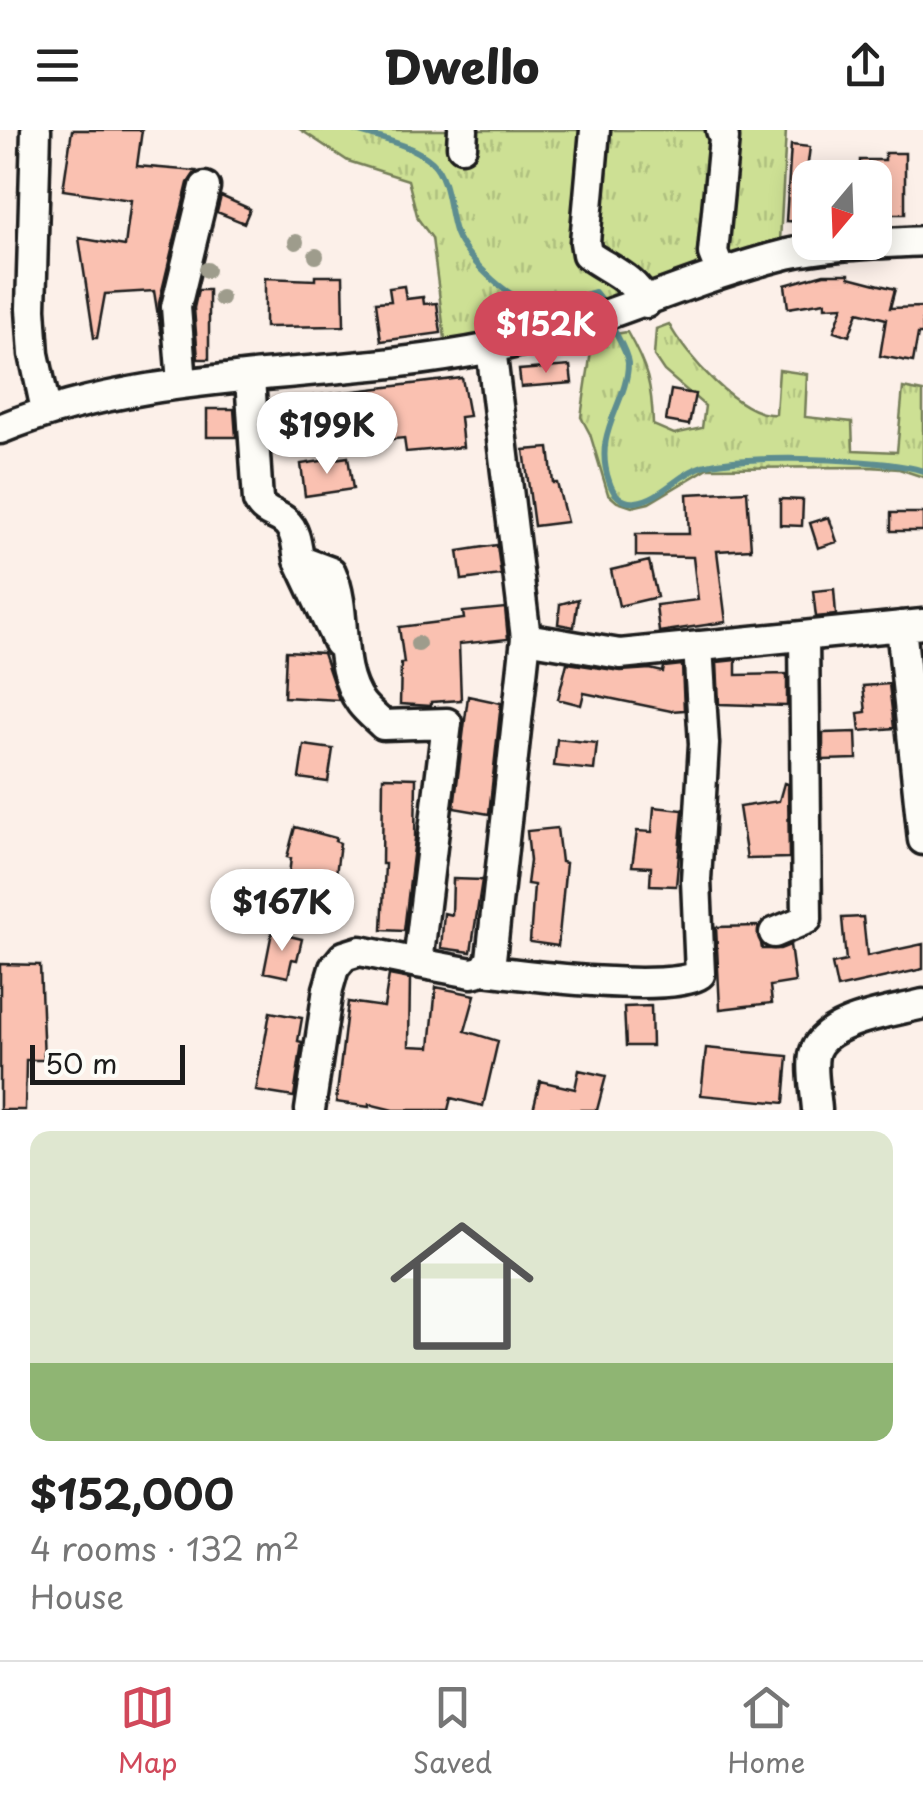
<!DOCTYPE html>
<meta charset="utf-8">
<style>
:root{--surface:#fff;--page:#f2f2f2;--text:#222;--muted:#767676;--line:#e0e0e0;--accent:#d1495b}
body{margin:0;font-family:"Playpen Sans",sans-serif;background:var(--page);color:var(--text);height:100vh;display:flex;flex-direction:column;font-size:38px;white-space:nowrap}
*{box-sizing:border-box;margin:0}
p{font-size:32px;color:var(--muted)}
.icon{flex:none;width:55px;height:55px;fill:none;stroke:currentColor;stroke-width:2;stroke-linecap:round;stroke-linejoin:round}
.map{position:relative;height:980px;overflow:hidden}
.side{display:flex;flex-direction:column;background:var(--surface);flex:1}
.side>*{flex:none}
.needle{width:65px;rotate:199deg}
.fabs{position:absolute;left:792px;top:30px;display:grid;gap:20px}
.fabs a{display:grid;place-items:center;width:100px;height:100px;border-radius:20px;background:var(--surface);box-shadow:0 5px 25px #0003;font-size:50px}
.scale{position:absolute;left:30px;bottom:25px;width:155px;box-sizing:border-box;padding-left:10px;border:5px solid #1c1c1c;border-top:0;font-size:28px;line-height:35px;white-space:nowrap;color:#1c1c1c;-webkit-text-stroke:8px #fdfcf7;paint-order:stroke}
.price{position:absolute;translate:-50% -85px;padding:0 22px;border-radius:35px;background:#fff;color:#222;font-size:32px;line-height:65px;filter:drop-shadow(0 2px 5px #0008)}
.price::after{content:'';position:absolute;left:50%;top:60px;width:30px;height:22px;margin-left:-15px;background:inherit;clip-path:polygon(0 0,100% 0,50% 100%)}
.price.on{background:var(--accent);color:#fff}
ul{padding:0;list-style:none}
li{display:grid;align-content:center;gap:20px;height:530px;padding:0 30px}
li span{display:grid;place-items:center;height:310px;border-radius:20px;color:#555}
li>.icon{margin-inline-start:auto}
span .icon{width:180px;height:180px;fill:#fffc;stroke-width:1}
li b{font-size:42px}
header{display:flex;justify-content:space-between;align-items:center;height:130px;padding:0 30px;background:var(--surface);font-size:45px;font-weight:800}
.tabs{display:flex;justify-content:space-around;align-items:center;height:140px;border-top:2px solid var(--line);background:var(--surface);font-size:28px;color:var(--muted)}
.tabs a{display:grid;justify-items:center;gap:5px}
.tabs .on{color:var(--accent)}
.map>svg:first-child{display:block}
</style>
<header><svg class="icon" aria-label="menu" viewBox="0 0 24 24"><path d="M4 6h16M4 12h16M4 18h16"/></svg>Dwello<svg class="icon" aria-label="share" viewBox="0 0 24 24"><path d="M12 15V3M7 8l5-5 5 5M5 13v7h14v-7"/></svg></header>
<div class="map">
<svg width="923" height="980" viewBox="0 0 923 980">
<defs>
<pattern id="grass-tufts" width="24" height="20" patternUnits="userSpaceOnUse" patternTransform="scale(2.5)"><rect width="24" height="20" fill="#cde094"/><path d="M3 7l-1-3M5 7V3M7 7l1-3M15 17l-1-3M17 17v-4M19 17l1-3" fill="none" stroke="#afc07f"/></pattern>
</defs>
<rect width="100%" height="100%" fill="#fcf0e9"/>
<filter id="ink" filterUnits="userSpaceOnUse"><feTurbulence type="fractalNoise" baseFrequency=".01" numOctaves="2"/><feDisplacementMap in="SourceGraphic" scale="20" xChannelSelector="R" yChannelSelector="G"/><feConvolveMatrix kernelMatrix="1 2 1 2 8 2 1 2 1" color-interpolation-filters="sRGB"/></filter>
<g filter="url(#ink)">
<path fill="url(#grass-tufts)" stroke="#747e58" stroke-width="2.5" d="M301,0H585L577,122L624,159L621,171L446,217L432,108L418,89L408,50L348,31Z
M602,0H716L707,134L655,153L601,126L591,111Z
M734,0H786L780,112L730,125H726Z
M669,194C684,224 741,288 776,284L779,240L807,244L805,287L852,292L853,320L897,322L903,258L923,262V347L899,339L869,337L708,338L649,373L632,377L617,372L608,364L590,304L581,287L593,208L627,202C647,237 652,255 653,295L674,304L702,298L705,276L664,241L654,226L656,199Z"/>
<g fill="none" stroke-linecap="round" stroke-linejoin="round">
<path stroke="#5d8d90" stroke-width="6" d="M353,0C377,8 412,14 432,32C449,48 448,83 456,104C465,128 516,178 542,176C559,174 578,167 595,162L602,171
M613,198C618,208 627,222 628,233C628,273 592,302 609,351C613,364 622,374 636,372C661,369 679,343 703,336C741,324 886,328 923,341"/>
</g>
<path fill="#fac1b1" stroke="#1c1c1c" stroke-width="2.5" d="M72,0H142L137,36L196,41L188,53L159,173L161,205L154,161L105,164L97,208H94L79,108L125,116L131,70L63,60Z
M791,15L810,17L807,40H810V92L786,91Z
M885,23H905V84H875V48H860V30H885Z
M221,66L250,79L244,93L217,82Z
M824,144H849V147L895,159L890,178L922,177L923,204H918L913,232L880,226L886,189L858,182L849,206L834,201L843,176L825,177V172L788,178L785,155Z
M315,146H343L344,196L265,197V148L315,150Z
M404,156L406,169L423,167L424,174L437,173L441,203L381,211L376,172L391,171L389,158Z
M198,160H209V229H198L194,178Z
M570,236L572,253L521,257L519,240Z
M462,248L469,286L460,287L463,317L406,322L404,308L343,314L341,291L316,294L313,266Z
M671,260L695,264L689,295L666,291Z
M207,279H234L236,307H207Z
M549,318L553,353H557L567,392L534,396L524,320Z
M348,327L353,359L305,366L301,334Z
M747,361L751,419L717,421L726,492L659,502L656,475L698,470L693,427L636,426V404H689L687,364Z
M780,369L803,370L802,396L780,395Z
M891,383H923V401H891Z
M829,387L837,412L818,418L810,393Z
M497,415L501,445L462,450L458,421Z
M649,431L657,467L619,476L611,440Z
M834,459L836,485L816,487L813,461Z
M578,469L574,497L558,494L560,474Z
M505,478L508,509L459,514L461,570L431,572V576L400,574L401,533H404L399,497L464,489L463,482Z
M286,521L323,523L339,570L284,567Z
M736,530V545L787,544V576L719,574L717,532Z
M567,533L621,541L650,539L663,542L664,537L682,535L684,580L671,581L584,563L581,575L558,569Z
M889,554L894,598L860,601L858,583L866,582L863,556Z
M468,566L501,573L489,684L454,678Z
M856,602L857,629L823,630V603Z
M557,609L597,613L594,640L554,636Z
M304,615L333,619L328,652L299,648Z
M383,647L416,648L415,709L404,801L382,800L385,734H382Z
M784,653L788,654L789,728L747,729L739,677L779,671Z
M654,677L683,680L676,756L650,755L651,737L632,736L637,701L652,702Z
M295,697L336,708L335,711L340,713L333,768L287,762L291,728L287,727Z
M557,698L561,732L566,733L558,816L530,812L534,755L527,754L530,731L527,701Z
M453,749L482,750L471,822L441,818L444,783L452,785Z
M863,787L867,826L923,814V839L837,858L832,834L846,831L842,788Z
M758,796L762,819H780L790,815L795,852L770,856L772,873L720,879L716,797Z
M272,802L302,809L297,830L292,829L288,847L264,842Z
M0,834L40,835L44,930H26L25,980H0Z
M389,845L410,849L409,916L430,917L436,857L475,865L465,901L498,911L483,976L451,968L448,980H393L369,974V977L336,972L348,872L384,877Z
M651,876L652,916H626L624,877Z
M270,882L302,888L298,911L302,912L294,967L256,961Z
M706,918L788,926L784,973L701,965Z
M579,940L606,946L597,980H533L540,951L575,959Z"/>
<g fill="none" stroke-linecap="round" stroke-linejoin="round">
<g stroke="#1c1c1c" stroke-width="35">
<path id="minor" d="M36,0L31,179L34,224L46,280
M595,0L585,112L587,124C609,140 633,147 646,173
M721,0L724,8L713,123L721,143
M462,16L463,0
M491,218L526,508L620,524L923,494
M250,248L258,371C265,384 275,383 285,391C296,400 297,417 299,430L331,442C349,482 334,536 361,573C367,581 376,588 383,595L447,593L418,833L360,821L344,826L334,838L328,859L310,980
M182,253L176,177L205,57
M0,299C156,235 328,251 491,218C594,197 687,149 787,124C830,114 879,114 923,111
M299,430L338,513
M901,496L923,710
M774,803L807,789L804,506
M418,833L472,843L484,840L491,829L526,508
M484,840C524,845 672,864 700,844L696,750L704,614L698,516
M817,980C816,963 811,941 814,925C821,890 894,882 923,874"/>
</g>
<use href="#minor" stroke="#fdfcf7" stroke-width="28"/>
</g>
<g fill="#9e9c8c">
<circle cx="296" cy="112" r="8"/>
<circle cx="316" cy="126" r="8"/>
<circle cx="207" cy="140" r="8"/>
<circle cx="221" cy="168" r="8"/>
<circle cx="418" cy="514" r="8"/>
</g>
</g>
</svg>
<div class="fabs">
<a><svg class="needle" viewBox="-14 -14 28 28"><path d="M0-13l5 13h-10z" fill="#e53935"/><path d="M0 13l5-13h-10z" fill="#767676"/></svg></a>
</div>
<div class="scale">50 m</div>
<b class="price on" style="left:546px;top:246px">$152K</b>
<b class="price" style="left:327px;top:347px">$199K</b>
<b class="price" style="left:282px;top:824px">$167K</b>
</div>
<section class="side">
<ul>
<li><span style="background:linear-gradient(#dfe7d0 75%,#8fb573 0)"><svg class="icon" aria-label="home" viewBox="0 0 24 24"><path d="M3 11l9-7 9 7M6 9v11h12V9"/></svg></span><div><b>$152,000</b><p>4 rooms · 132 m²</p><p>House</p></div></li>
</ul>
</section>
<nav class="tabs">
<a class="on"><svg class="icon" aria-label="map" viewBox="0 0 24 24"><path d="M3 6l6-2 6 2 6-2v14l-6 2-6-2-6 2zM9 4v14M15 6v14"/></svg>Map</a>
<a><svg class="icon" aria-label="saved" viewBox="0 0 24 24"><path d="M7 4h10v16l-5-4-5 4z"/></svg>Saved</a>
<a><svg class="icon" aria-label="home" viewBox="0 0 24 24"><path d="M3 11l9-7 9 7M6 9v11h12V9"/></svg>Home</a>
</nav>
